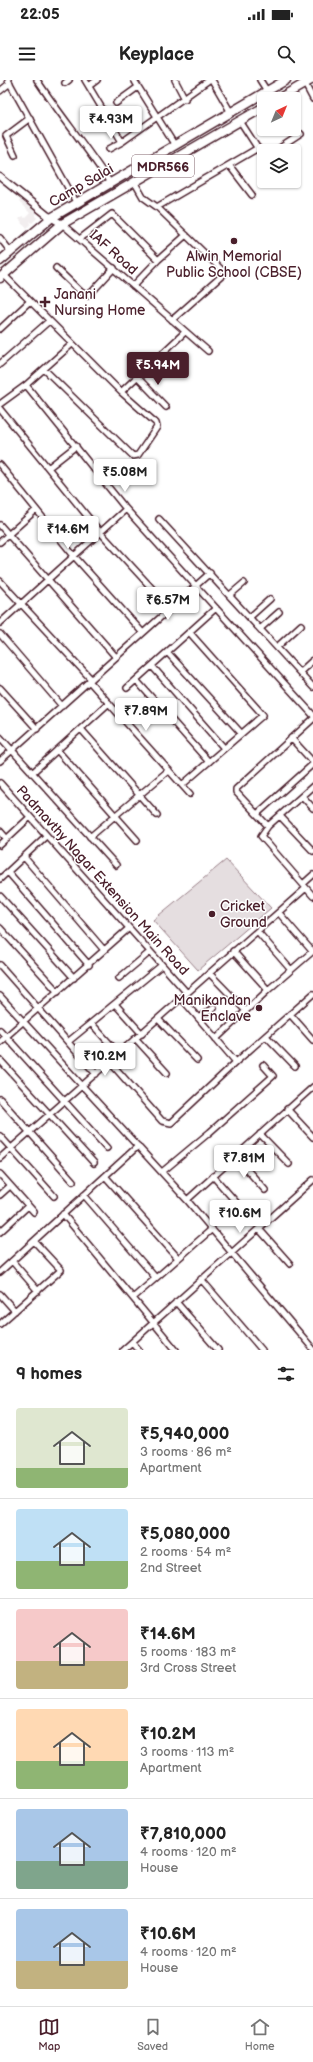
<!DOCTYPE html>
<meta charset="utf-8">
<style>
:root{--surface:#fff;--page:#f2f2f2;--text:#222;--muted:#767676;--line:#e0e0e0;--accent:#4a1f2b}
body{margin:0;font-family:"Balsamiq Sans",sans-serif;background:var(--page);color:var(--text);height:100vh;display:flex;flex-direction:column;font-size:15px;white-space:nowrap}
*{box-sizing:border-box;margin:0}
p{font-size:13px;color:var(--muted)}
.icon{flex:none;width:22px;height:22px;fill:none;stroke:currentColor;stroke-width:2;stroke-linecap:round;stroke-linejoin:round}
.map{position:relative;height:1270px;overflow:hidden}
.panel{display:flex;flex-direction:column;background:var(--surface);flex:1}
.panel>*{flex:none}
.needle{width:26px;rotate:43deg}
.fabs{position:absolute;left:257px;top:12px;display:grid;gap:8px}
.fabs a{display:grid;place-items:center;width:44px;height:44px;border-radius:4px;background:var(--surface);box-shadow:0 1px 3px #0004;font-size:20px}
.price{position:absolute;translate:-50% -34px;padding:0 9px;border-radius:4px;background:#fff;color:#222;font-size:13px;line-height:26px;filter:drop-shadow(0 1px 2px #0008)}
.price::after{content:'';position:absolute;left:50%;top:24px;width:12px;height:9px;margin-left:-6px;background:inherit;clip-path:polygon(0 0,100% 0,50% 100%)}
.price.selected{background:var(--accent);color:#fff}
ul{padding:0;list-style:none}
li{display:flex;align-items:center;gap:12px;height:100px;padding:0 16px}
li+li{border-top:1px solid var(--line)}
li span{display:grid;place-items:center;flex:none;width:112px;height:80px;border-radius:4px;color:#555}
li>.icon{margin-inline-start:auto}
span .icon{width:48px;height:48px;fill:#fffc;stroke-width:1}
li b{font-size:17px}
h2{display:flex;justify-content:space-between;align-items:center;height:48px;padding:0 16px;font-size:17px}
.status{display:flex;justify-content:space-between;align-items:center;height:28px;padding:0 20px;background:var(--surface);direction:ltr}
.status svg{height:11px;fill:currentColor}
header{display:flex;justify-content:space-between;align-items:center;height:52px;padding:0 16px;background:var(--surface);font-size:18px;font-weight:700}
.menu{display:flex;justify-content:space-around;align-items:center;height:56px;border-top:1px solid var(--line);background:var(--surface);font-size:11px;color:var(--muted)}
.menu a{display:grid;justify-items:center;gap:2px}
.menu .selected{color:var(--accent)}
.map>svg:first-child{display:block}
</style>
<div class="status"><b>22:05</b><svg viewBox="0 0 49 12"><path d="M0 12V9h3v3zM5 12V6h3v6zM10 12V3h3v9zM15 12V0h3v12zM26 1h20v11H26zM47 4h2v5h-2z"/></svg></div>
<header><svg class="icon" aria-label="menu" viewBox="0 0 24 24"><path d="M4 6h16M4 12h16M4 18h16"/></svg>Keyplace<svg class="icon" aria-label="search" viewBox="0 0 24 24"><circle cx="10" cy="10" r="6"/><path d="M15 15l6 6"/></svg></header>
<div class="map">
<svg width="313" height="1270" viewBox="0 0 313 1270">
<rect width="100%" height="100%" fill="#fff"/>
<filter id="ink" filterUnits="userSpaceOnUse"><feTurbulence type="fractalNoise" baseFrequency=".025" numOctaves="2"/><feDisplacementMap in="SourceGraphic" scale="8" xChannelSelector="R" yChannelSelector="G"/><feConvolveMatrix kernelMatrix="1 2 1 2 8 2 1 2 1" color-interpolation-filters="sRGB"/></filter>
<g filter="url(#ink)">
<path fill="#f2eeef" d="M22,118L37,133L35,136L37,138L32,143L30,141L31,144L27,148L21,143L22,142L19,139L22,136L25,138L30,133L19,122Z"/>
<path fill="#e5dee0" stroke="#987e86" d="M226,780L271,828L198,890L153,840Z"/>
<g fill="none" stroke-linecap="round" stroke-linejoin="round">
<g stroke="#4a1f2b" stroke-width="8">
<path id="minor" d="M8,0L76,122
M37,0C60,35 87,67 110,103
M85,0L122,62L209,0
M134,0L174,64
M175,0L185,19
M212,0L230,31
M260,0L267,11
M65,3L69,0
M305,4L313,19
M89,6L97,0
M0,11L10,3
M116,23L138,7
M240,41L264,78
M109,69L122,62
M275,71L301,54
M15,75L6,56L30,38
M229,85L252,115
M135,103L143,117L157,127L225,193L172,240
M157,127L258,68
M62,144L208,271
M0,158L11,172
M81,158L112,134L158,180
M56,188L81,212L87,215L92,212L114,188
M4,195L121,312L156,343L157,347L138,375L133,376L44,289
M133,206L158,180L186,155
M0,249L30,221
M0,284L49,241
M137,297L166,327
M26,305L126,429L313,635
M121,312L185,252
M0,324L26,305L72,264
M0,329L101,453L170,528
M0,385L74,476L142,552
M48,388L76,366
M159,439L313,607
M0,445L115,576
M0,462L36,430
M0,501L91,599
M230,515L244,503
M250,537L270,519
M0,543L126,429
M261,548L279,532
M0,554L62,626
M277,567L301,545
M168,573L241,653
M152,586L224,668
M300,592L313,580
M136,600L209,682
M89,601L190,714
M0,608L37,649
M127,608L216,528
M81,649L157,735
M0,657L116,785
M291,658L313,682
M57,670L137,760
M0,681L210,493
M32,693L109,623
M0,703L187,913
M182,705L263,635L190,553
M313,706L268,746L261,756L313,816
M302,716L313,728
M257,734L313,684
M280,736L313,771
M268,746L236,712V709L313,639
M0,751L7,759
M90,757L169,690
M0,765L30,737
M24,777L104,870
M8,792L89,885
M0,799L46,756
M303,804L313,795
M0,816L74,898
M279,833L312,871
M0,848L58,912
M258,852L291,890
M233,871L268,910L313,871
M0,885L96,994
M209,893L245,930
M119,898L150,872
M0,916L187,1120L313,1269
M182,919L236,982L313,914
M115,924L142,954
M290,934L313,960
M198,938L214,928
M158,939L197,980
M91,943L119,974
M0,950L107,1068
M266,956L295,986
M136,959L167,993
M216,959L268,910
M69,961L162,885
M0,962L128,849
M0,980L94,1083
M110,982L162,1041L171,1043L236,982
M0,1019L73,1101
M287,1029L313,1057
M260,1054L289,1084
M0,1056L54,1116
M235,1076L265,1110
M0,1078L306,808
M162,1092L210,1052L273,996L263,985
M0,1094L34,1132
M105,1096L178,1178
M213,1096L243,1130
M0,1115L10,1106
M84,1115L155,1197
M187,1120L313,1007
M63,1134L176,1270
M259,1149L290,1184
M0,1152L28,1126
M12,1181L38,1211
M0,1192L138,1066
M201,1199L262,1270
M0,1214L15,1231
M133,1218L212,1149
M176,1222L218,1270
M0,1244L61,1190L34,1161
M132,1262L139,1270
M123,1270L313,1100"/>
</g>
<g stroke="#4a1f2b" stroke-width="9">
<path id="tertiary" d="M0,97L47,135L62,144"/>
</g>
<g stroke="#4a1f2b" stroke-width="11">
<path id="primary" d="M278,19L311,0
M0,181L51,138L286,0
M0,198L62,144L264,27"/>
</g>
<use href="#minor" stroke="#fff" stroke-width="5"/>
<use href="#tertiary" stroke="#fff" stroke-width="6"/>
<use href="#primary" stroke="#fff" stroke-width="8"/>
</g>
</g>
<g fill="#4a1f2b" stroke="#fff" stroke-width="1.5">
<circle cx="234" cy="161" r="4"/>
<path d="M43 216h4v4h4v4h-4v4h-4v-4h-4v-4h4z"/>
<circle cx="212" cy="834" r="4"/>
<circle cx="259" cy="928" r="4"/>
</g>
<g text-anchor="middle" stroke-width="3" stroke-linejoin="round" paint-order="stroke">
<rect fill="#fff" stroke="#80626b" stroke-width="1" x="132" y="75" width="62" height="22" rx="3"/>
<g font-size="13" font-weight="bold" fill="#4a1f2b">
<text x="163" y="91">MDR566</text>
</g>
<g font-size="14" fill="#4a1f2b" stroke="#fff">
<text transform="translate(81 105) rotate(-30)" y="5">Camp Salai</text>
<text transform="translate(114 172) rotate(42)" y="5">IAF Road</text>
<text transform="translate(103 800) rotate(48)" y="5">Padmavthy Nagar Extension Main Road</text>
</g>
<g font-size="14" fill="#4a1f2b" stroke="#fff" text-anchor="start">
<text x="234" y="181" text-anchor="middle">Alwin Memorial<tspan x="234" dy="16">Public School (CBSE)</tspan></text>
<text x="54" y="219">Janani<tspan x="54" dy="16">Nursing Home</tspan></text>
<text x="220" y="831">Cricket<tspan x="220" dy="16">Ground</tspan></text>
<text x="251" y="925" text-anchor="end">Manikandan<tspan x="251" dy="16">Enclave</tspan></text>
</g>
</g>
</svg>
<div class="fabs">
<a><svg class="needle" viewBox="-14 -14 28 28"><path d="M0-13l5 13h-10z" fill="#e53935"/><path d="M0 13l5-13h-10z" fill="#767676"/></svg></a>
<a><svg class="icon" aria-label="layers" viewBox="0 0 24 24"><path d="M12 4l9 5-9 5-9-5zM3 14l9 5 9-5"/></svg></a>
</div>
<b class="price" style="left:111px;top:60px">₹4.93M</b>
<b class="price selected" style="left:158px;top:306px">₹5.94M</b>
<b class="price" style="left:125px;top:413px">₹5.08M</b>
<b class="price" style="left:68px;top:470px">₹14.6M</b>
<b class="price" style="left:168px;top:541px">₹6.57M</b>
<b class="price" style="left:146px;top:652px">₹7.89M</b>
<b class="price" style="left:105px;top:997px">₹10.2M</b>
<b class="price" style="left:244px;top:1099px">₹7.81M</b>
<b class="price" style="left:240px;top:1154px">₹10.6M</b>
</div>
<section class="panel">
<h2>9 homes<svg class="icon" aria-label="filters" viewBox="0 0 24 24"><path d="M4 7h16M4 17h16"/><circle cx="9" cy="7" r="2"/><circle cx="15" cy="17" r="2"/></svg></h2>
<ul>
<li><span style="background:linear-gradient(#dfe7d0 75%,#8fb573 0)"><svg class="icon" aria-label="home" viewBox="0 0 24 24"><path d="M3 11l9-7 9 7M6 9v11h12V9"/></svg></span><div><b>₹5,940,000</b><p>3 rooms · 86 m²</p><p>Apartment</p></div></li>
<li><span style="background:linear-gradient(#bfe0f5 65%,#8fb573 0)"><svg class="icon" aria-label="home" viewBox="0 0 24 24"><path d="M3 11l9-7 9 7M6 9v11h12V9"/></svg></span><div><b>₹5,080,000</b><p>2 rooms · 54 m²</p><p>2nd Street</p></div></li>
<li><span style="background:linear-gradient(#f6c9c9 65%,#c2b280 0)"><svg class="icon" aria-label="home" viewBox="0 0 24 24"><path d="M3 11l9-7 9 7M6 9v11h12V9"/></svg></span><div><b>₹14.6M</b><p>5 rooms · 183 m²</p><p>3rd Cross Street</p></div></li>
<li><span style="background:linear-gradient(#ffd9b3 65%,#8fb573 0)"><svg class="icon" aria-label="home" viewBox="0 0 24 24"><path d="M3 11l9-7 9 7M6 9v11h12V9"/></svg></span><div><b>₹10.2M</b><p>3 rooms · 113 m²</p><p>Apartment</p></div></li>
<li><span style="background:linear-gradient(#a9c7e8 65%,#7fa58c 0)"><svg class="icon" aria-label="home" viewBox="0 0 24 24"><path d="M3 11l9-7 9 7M6 9v11h12V9"/></svg></span><div><b>₹7,810,000</b><p>4 rooms · 120 m²</p><p>House</p></div></li>
<li><span style="background:linear-gradient(#a9c7e8 65%,#c2b280 0)"><svg class="icon" aria-label="home" viewBox="0 0 24 24"><path d="M3 11l9-7 9 7M6 9v11h12V9"/></svg></span><div><b>₹10.6M</b><p>4 rooms · 120 m²</p><p>House</p></div></li>
</ul>
</section>
<nav class="menu">
<a class="selected"><svg class="icon" aria-label="map" viewBox="0 0 24 24"><path d="M3 6l6-2 6 2 6-2v14l-6 2-6-2-6 2zM9 4v14M15 6v14"/></svg>Map</a>
<a><svg class="icon" aria-label="saved" viewBox="0 0 24 24"><path d="M7 4h10v16l-5-4-5 4z"/></svg>Saved</a>
<a><svg class="icon" aria-label="home" viewBox="0 0 24 24"><path d="M3 11l9-7 9 7M6 9v11h12V9"/></svg>Home</a>
</nav>
